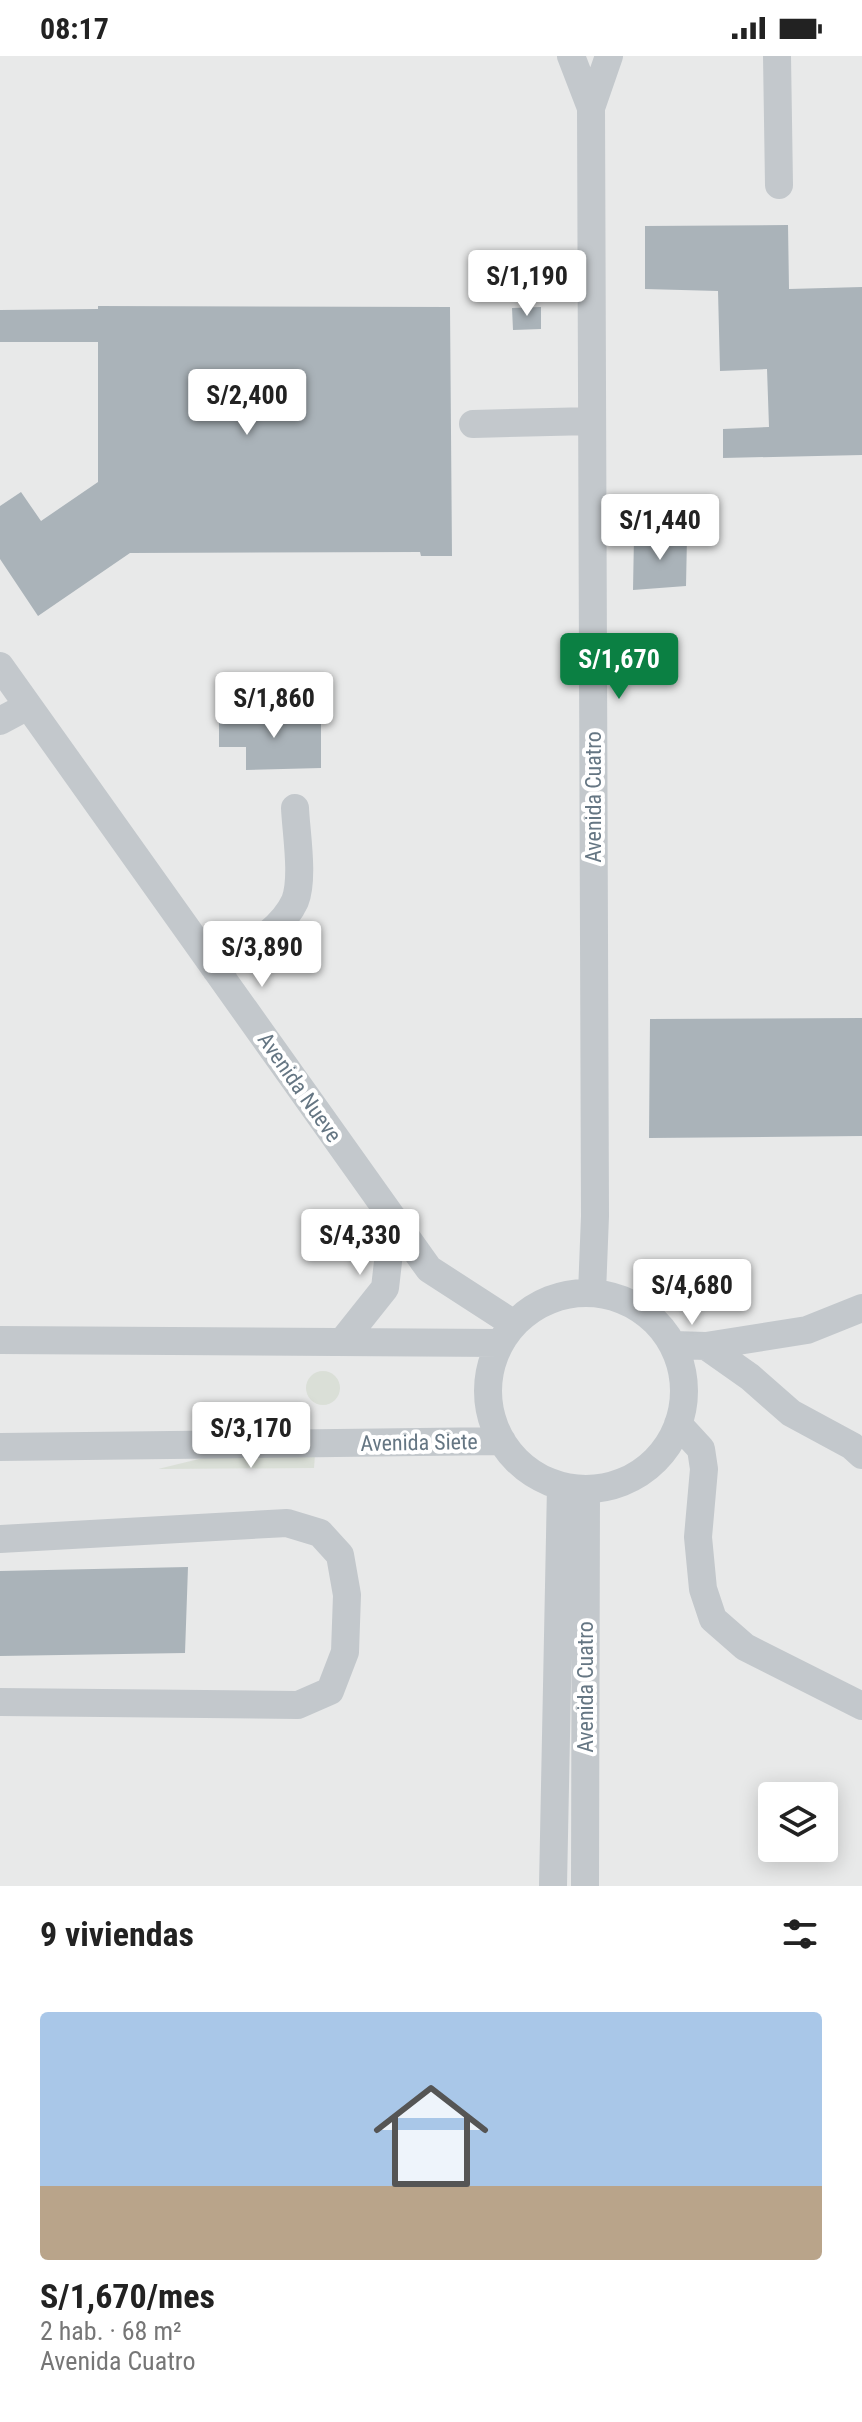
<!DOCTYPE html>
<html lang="es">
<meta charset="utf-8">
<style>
:root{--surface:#fff;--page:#f6f6f6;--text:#222;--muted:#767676;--line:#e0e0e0;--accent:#0b8043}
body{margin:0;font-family:"Roboto Condensed",sans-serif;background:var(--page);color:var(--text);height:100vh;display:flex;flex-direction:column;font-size:30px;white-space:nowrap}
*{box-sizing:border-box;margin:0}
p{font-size:26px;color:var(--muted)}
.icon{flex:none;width:44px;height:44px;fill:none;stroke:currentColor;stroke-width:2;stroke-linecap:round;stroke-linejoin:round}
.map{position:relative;height:1830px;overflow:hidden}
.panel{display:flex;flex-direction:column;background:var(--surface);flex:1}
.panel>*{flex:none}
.buttons{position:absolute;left:758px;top:1726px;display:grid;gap:16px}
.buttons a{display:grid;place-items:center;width:80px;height:80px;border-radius:8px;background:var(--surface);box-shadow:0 4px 20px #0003;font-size:40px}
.price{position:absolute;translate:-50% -68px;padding:0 18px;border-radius:8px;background:#fff;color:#222;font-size:26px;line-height:52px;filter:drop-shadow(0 2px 4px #0008)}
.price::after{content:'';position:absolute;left:50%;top:48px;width:24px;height:18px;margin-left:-12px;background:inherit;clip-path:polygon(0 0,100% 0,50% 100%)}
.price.selected{background:var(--accent);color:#fff}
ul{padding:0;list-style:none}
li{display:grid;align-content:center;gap:16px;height:424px;padding:0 40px}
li+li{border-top:2px solid var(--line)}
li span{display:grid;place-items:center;height:248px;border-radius:8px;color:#555}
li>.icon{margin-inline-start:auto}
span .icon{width:144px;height:144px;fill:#fffc;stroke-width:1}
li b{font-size:34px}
h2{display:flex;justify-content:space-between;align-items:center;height:96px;padding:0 40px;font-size:34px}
.status{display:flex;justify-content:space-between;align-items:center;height:56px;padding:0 40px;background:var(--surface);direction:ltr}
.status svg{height:22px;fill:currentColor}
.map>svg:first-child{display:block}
</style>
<div class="status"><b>08:17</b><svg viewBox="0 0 49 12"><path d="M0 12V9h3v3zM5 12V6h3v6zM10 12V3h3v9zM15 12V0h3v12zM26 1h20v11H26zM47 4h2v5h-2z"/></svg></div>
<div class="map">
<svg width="862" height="1830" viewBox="0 0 862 1830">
<rect width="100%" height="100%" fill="#fafaf8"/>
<path fill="#e8e9e9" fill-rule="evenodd" d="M0,0H862V1830H0ZM772,1740H824V1792H772Z"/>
<path fill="#dadfd7" d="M306 1332a17 17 0 1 1 34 0a17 17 0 1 1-34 0Z
M315,1399L314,1412L158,1413L203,1402Z"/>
<path fill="#aab3b9" d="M788,169L789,233L862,231V399L723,402V373L769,371L767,313L720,315L718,235L645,233V170Z
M98,250L450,251L452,500H421L420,496L130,497L38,560L0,503V450L21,436L41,465L98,426V286H0V254L98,253Z
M541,251V273L513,274L512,252Z
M634,480L687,481L686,530L633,534Z
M219,659L321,660V712L246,714V691H219Z
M862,962V1080L649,1082L650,963Z
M188,1511L185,1597L0,1600V1515Z"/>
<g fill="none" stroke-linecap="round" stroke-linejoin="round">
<path stroke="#c3c8cc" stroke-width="28" d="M571,0L591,52
M777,0L779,129
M473,368L592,365
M0,610L429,1213L514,1268
M0,665L28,650
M216,914C243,895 281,876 295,845C304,822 296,776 295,752
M592,1237L595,1160L591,52L609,0
M488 1335a98 98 0 1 1 196 0a98 98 0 1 1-196 0Z
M0,1284L500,1287
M342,1286L385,1232L393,1162
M673,1289L706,1290L750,1321L791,1357L852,1390L862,1399
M706,1290L807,1274L862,1252
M678,1368L701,1393L704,1413L698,1481L703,1533L713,1563L745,1591L862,1650
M0,1391L502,1385
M0,1483L287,1467L320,1477L340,1499L347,1539L345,1596L330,1635L298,1649L0,1646
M553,1830L561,1430
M585,1830L586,1433"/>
</g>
<g text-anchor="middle" stroke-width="8" stroke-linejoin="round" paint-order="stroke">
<g font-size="22" fill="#657683" stroke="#fff">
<text transform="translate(593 741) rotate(-90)" y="8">Avenida Cuatro</text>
<text transform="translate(300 1031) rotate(55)" y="8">Avenida Nueve</text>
<text transform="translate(419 1386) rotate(-1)" y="8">Avenida Siete</text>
<text transform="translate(585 1631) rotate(-90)" y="8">Avenida Cuatro</text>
</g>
</g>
</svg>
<div class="buttons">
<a><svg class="icon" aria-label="layers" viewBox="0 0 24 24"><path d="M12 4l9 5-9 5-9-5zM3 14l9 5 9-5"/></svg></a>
</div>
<b class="price" style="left:527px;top:262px">S/1,190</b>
<b class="price" style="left:247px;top:381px">S/2,400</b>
<b class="price" style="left:660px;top:506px">S/1,440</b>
<b class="price selected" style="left:619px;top:645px">S/1,670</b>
<b class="price" style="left:274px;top:684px">S/1,860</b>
<b class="price" style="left:262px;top:933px">S/3,890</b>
<b class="price" style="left:360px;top:1221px">S/4,330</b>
<b class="price" style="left:692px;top:1271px">S/4,680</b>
<b class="price" style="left:251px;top:1414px">S/3,170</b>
</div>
<section class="panel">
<h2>9 viviendas<svg class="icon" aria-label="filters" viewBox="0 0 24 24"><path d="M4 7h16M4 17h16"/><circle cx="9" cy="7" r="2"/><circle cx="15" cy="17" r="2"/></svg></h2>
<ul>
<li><span style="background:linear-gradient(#a9c7e8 70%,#b9a48a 0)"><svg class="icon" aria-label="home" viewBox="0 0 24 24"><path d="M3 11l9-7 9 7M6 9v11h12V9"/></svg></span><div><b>S/1,670/mes</b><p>2 hab. · 68 m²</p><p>Avenida Cuatro</p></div></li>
</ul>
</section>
